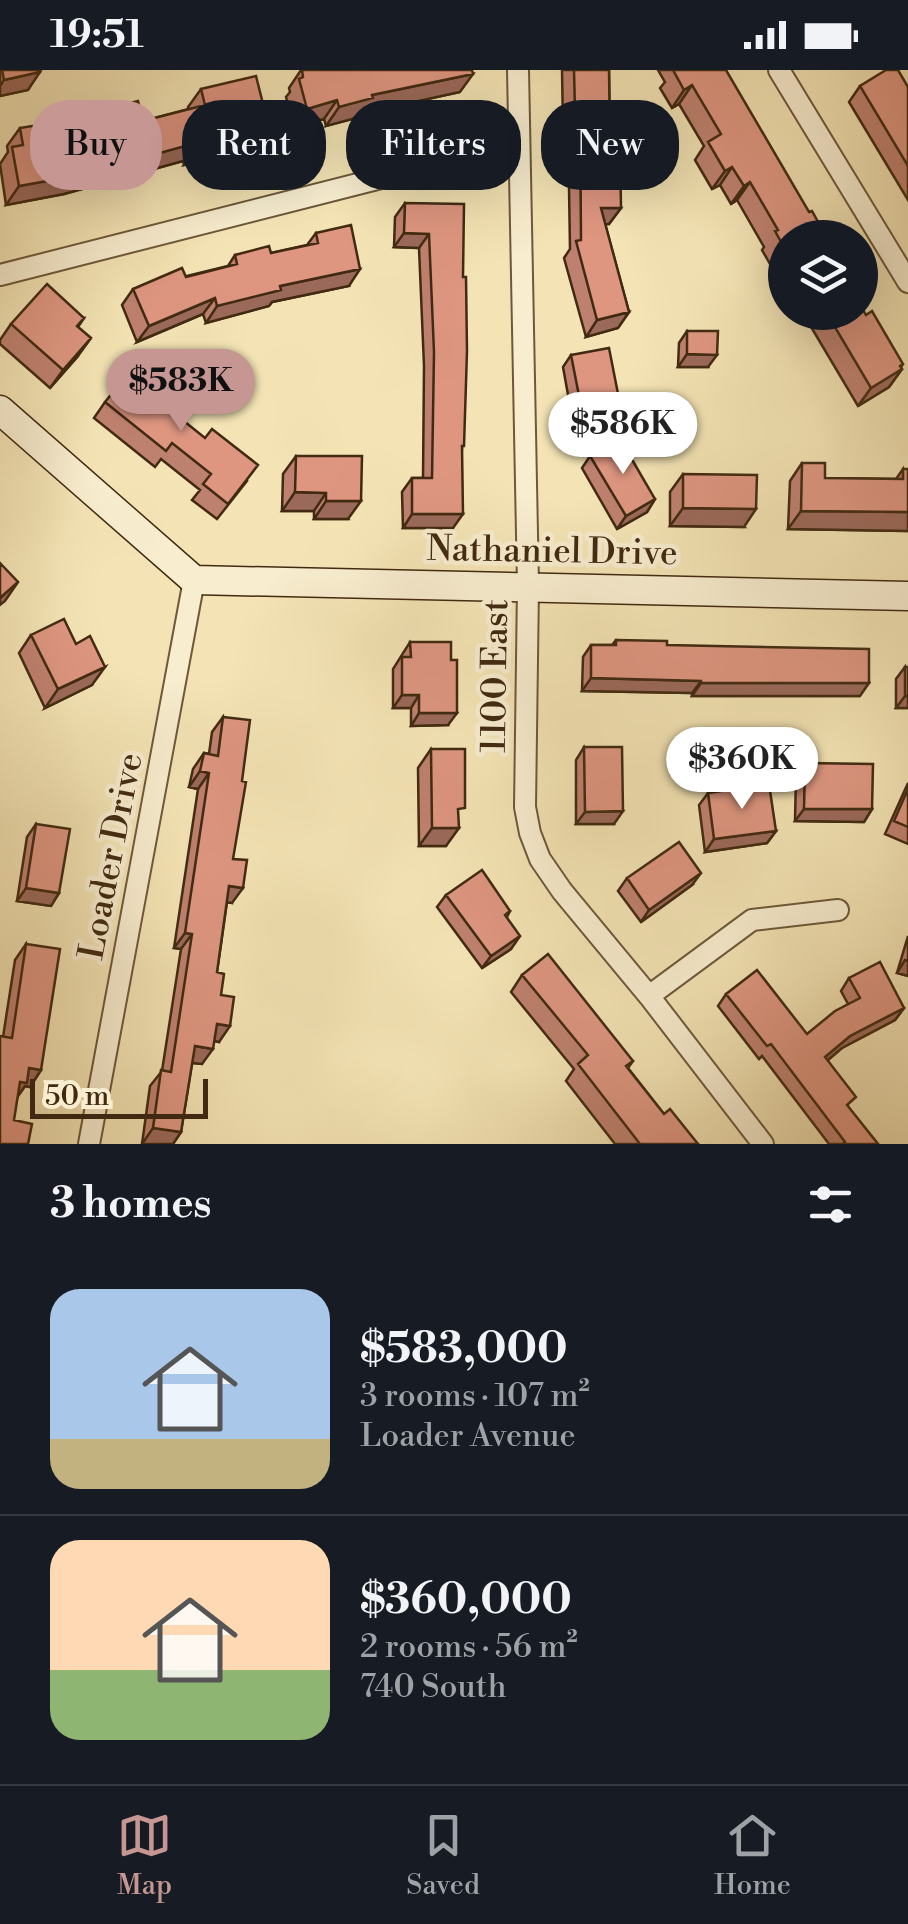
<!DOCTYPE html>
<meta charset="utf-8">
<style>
:root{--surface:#171b24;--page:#242831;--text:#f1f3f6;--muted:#9ea1a6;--line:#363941;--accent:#c59692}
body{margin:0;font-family:"Libre Bodoni",serif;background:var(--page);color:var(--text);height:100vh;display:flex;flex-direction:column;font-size:38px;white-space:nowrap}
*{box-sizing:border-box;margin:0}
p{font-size:32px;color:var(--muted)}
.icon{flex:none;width:55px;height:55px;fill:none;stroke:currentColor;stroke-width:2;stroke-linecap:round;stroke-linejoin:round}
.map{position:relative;height:1074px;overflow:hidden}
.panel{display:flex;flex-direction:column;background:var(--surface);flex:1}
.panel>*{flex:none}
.hud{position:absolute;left:30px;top:30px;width:850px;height:90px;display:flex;gap:20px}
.fabs{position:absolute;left:768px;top:150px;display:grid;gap:20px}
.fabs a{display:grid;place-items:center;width:110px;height:110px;border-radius:50%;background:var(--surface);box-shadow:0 10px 40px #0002;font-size:50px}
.scale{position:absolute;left:30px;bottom:25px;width:178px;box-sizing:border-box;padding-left:10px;border:5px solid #412a11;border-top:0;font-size:28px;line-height:35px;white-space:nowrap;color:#412a11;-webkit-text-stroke:8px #f8edcf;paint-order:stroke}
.price{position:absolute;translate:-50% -85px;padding:0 22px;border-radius:35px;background:#fff;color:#222;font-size:32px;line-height:65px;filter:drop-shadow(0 2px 5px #0008)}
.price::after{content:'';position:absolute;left:50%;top:60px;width:30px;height:22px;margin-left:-15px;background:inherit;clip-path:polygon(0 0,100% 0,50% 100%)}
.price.current{background:var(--accent);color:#111}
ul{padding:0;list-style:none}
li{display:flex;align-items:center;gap:30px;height:250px;padding:0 50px}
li+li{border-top:2px solid var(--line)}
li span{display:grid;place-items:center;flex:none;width:280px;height:200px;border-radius:30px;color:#555}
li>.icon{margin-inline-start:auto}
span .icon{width:120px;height:120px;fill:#fffc;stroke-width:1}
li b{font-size:42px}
h2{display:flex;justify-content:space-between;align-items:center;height:120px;padding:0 50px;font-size:42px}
.tag{padding:0 35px;border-radius:40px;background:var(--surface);box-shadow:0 10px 40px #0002;font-size:35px;line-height:90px}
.tag.current{background:var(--accent);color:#111}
.status{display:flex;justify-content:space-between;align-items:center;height:70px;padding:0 50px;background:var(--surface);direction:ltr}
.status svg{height:28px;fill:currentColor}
.dock{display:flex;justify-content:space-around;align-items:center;height:140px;border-top:2px solid var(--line);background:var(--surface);font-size:28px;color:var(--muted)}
.dock a{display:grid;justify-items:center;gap:5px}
.dock .current{color:var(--accent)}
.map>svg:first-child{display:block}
</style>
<div class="status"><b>19:51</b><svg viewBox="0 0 49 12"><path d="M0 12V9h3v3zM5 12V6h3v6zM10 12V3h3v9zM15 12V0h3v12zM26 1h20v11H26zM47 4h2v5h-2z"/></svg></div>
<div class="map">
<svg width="908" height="1074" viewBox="0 0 908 1074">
<rect width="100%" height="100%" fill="#f4e4b5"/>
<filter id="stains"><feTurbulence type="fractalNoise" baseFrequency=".002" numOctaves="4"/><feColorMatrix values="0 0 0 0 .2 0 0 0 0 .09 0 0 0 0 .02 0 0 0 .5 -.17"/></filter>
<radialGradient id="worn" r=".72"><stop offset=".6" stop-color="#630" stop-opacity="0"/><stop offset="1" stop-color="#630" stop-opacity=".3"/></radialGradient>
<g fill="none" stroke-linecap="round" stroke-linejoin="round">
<g stroke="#6e583a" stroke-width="24">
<path id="street" d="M518,0L528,516L525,737L530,763L540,789L562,821L649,926L763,1074
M779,0L908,212
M0,205L519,73
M649,926L752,850L838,840
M89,1074L194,510"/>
</g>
<g stroke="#412a11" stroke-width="31">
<path id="secondary" d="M0,340L194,510L908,526"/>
</g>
<use href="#street" stroke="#f8edcf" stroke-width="20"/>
<use href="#secondary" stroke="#f8edcf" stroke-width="28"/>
</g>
<path fill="#bf816f" stroke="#412a11" stroke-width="2.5" d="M0,0H40L28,20L0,26Z
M301,0L460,22L363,43L360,47L326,56L324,49L294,57L286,27L290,22L289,18Z
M562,0H609L610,73L621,138L609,154H605L629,242L618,258L586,267L564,188L570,179L568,56H563Z
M658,0H726L785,168V220L762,180L764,177L737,130L731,134L720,115L712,119L695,90L704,76L679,34L672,38L660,18L665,12Z
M860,16L908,17V130L849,32Z
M201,19L268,54L255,72L242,75L237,82L184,95L183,91L64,124L6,135L0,94L8,82L7,76L20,58L61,74L101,66L98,56L111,38L143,51L189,39L188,37Z
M405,133L463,207L462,379L453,458H403L402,422L412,408H423L424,296L419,178L394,177L395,147Z
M316,163L349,216L272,232L269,236L206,253L203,244L137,272L122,235L133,219L228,196L235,185L271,183L307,175Z
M797,242H860L902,299L889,317L858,336L804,245L800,247Z
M84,248L78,257V286L50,318L0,274V270L11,254Z
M687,261L708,297H678L679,273Z
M571,285L612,351L574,358L563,297Z
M164,315L155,328L247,411L217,449L192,430L200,420L161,389L155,397L94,348L105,332Z
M296,386L348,449H314V441H282L283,404Z
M590,386L655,429L647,442L617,459L582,398Z
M802,393L825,408L896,409L903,399L908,461L788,459L790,411Z
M683,404L744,457L670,456V422Z
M31,565L76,574L92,615L45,638L19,583Z
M616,570L667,575L860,626H692V623L582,621L583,587L591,575H612Z
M410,572L448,655L411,656V638H393V599Z
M905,597L908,638H896V609Z
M223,647L233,789L232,833L227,832L217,902L221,925L219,972L214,971L202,994L192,993L181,1062L173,1074H142L150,1016L162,1001L181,879L174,878L198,719L189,717L193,699L204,683L209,684L212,662Z
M584,677L614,754H576V690Z
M431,679L458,748L446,776H419L418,698Z
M805,693L872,739L864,752L795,751L796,705Z
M908,713V774L885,764Z
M708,723L776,761L767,773L705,782L699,735Z
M36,754L59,823L51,836L17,831L27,767Z
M627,808L692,815L641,852L618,821Z
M446,825L510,841L507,847L511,879L482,898L437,837Z
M908,866V906L897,903Z
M26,874L41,1000L30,1017L25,1016L18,1026L0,1074L3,967L15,890Z
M522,905L633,991L628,998L664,1044L698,1074H615L566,1011L574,999L511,922Z
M849,908L904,938L895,950L842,978L828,990L849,1038L878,1074H829L762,986L759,989L718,936L726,924L807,964L848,934L841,921Z"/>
<path fill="#9b695a" stroke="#412a11" stroke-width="2.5" d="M40,2L28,20L0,26V16L4,10Z
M473,4L460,22L363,43L360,47L326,56L339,37L372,25Z
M692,15L679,34L672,38L684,20Z
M337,30L324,49L294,57L307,39Z
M575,40H580L568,56H563Z
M268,54L255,72L242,75L237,82L184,95L197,77L249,59Z
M196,73L183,91L64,124L6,135L19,116Z
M732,97L720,115L712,119L725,101Z
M750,112L737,130L731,134L744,116Z
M601,138H621L609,154L590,155Z
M404,163L429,164L419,178L394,177Z
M360,199L349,216L272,232L269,236L206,253L217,236L280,216Z
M215,228L203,244L137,272L149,256Z
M629,242L618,258L586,267L597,250Z
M91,268L78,286L50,318L63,300Z
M687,284L717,285L708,297H678Z
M903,294L898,301L902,299L889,317L858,336L871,318Z
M621,339L612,351L574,358L583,346Z
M295,422L326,423L314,441H282Z
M655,429L647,442L617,459L626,446Z
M326,431H361L348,449H314Z
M683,438L756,439L744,457L670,456Z
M801,441L908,442V461L788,459Z
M412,444H463L453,458H403Z
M18,512L5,531L0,535V528Z
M105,597L92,615L45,638L58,619Z
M591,608L701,611L692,623L582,621Z
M701,613H869L860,626H692Z
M402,625H419L411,638H393Z
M905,626H908V638H896Z
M419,643H457L448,655L411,656Z
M200,701L209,703L198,719L189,717Z
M804,739H872L864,752L795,751Z
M623,741L614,754H576L585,742Z
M432,758H459L446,776H419Z
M776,761L767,773L705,782L714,769Z
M701,803L692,815L641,852L649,840Z
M229,816L243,818L232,833L218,831Z
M26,818L59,823L51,836L17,831Z
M185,863L192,864L181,879L174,878Z
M520,866L511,879L482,898L491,886Z
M905,890L908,891V906L897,903Z
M904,938L895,950L842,978L817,999L825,987L850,966Z
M217,954L230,956L219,972L206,969Z
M195,976L213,979L202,994L184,992Z
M29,998L41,1000L30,1017L25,1016L16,1029H8Z
M153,1058L181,1062L173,1074H142Z"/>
<path fill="#de9681" stroke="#412a11" stroke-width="2.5" d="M2,0H40V2L4,10Z
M302,0H472L473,4L372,25L373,28L339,37L337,30L307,39L299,9L303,7Z
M574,0H609L610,73H620L621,138H601L629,242L597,250L576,171L581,170L580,40H575Z
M673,0H726L809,142L812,141L827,168H785V179L775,161L778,160L750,112L744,116L732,97L725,101L708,72L721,64L692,15L684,20Z
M886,0H898L908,17V96L860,16Z
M256,6L268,54L249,59L250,64L197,77L196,73L76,106L19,116L12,77L23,75L20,58L57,52L61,74L92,68L118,61L111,38L138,31L143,51L205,35L201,19Z
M405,133L464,134L463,207H466L467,281L464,376H462L463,444H412V408H432L434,282L429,164L404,163Z
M351,155L360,199L280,216L281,220L217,236L215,228L149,256L133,219L182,198L186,207L237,194L235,185L269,176L271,183L318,173L316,163Z
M47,214L84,248L77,256L91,268L63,300L11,254Z
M860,235L866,245L872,241L903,294L900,296L902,299L871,318L826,242H860Z
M687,261H718L717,285L687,284Z
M609,278L621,339L583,346L571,285Z
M137,293L164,315L154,327L205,368L212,359L258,395L228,434L203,414L211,404L172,373L166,381L105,332Z
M620,369L655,429L626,446L590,386Z
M296,386H362L361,431H326V423L295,422Z
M802,393H825V408L903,409V399H908V442L801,441Z
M683,404L757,405L756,439L683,438Z
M0,493L18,512L0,528Z
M64,549L76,574L90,566L105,597L58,619L31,565Z
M616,570L667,571V575L869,579V613H701V611L591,608V575H616Z
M410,572H451V590H457V643H419V625H402V587H411Z
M905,597H908V626H905Z
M223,647L250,650L242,711L246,712L233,789L247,790L243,818L229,816L217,902L224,904L221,925L234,927L230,956L217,954L213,979L195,976L181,1062L153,1058L161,1000L171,1002L192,864L185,863L209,703L200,701L204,683L218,686Z
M584,677H622L623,741L585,742Z
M431,679H465V738L458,739L459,758H432Z
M805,693L873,694L872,739H804Z
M769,714L776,761L714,769L708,723Z
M908,719V757L894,751Z
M36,754L70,759L59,823L26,818Z
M679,772L701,803L649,840L627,808Z
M482,800L510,841L505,845L520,866L491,886L446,825Z
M26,874L60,879L41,1000L29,998L27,1013L20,1012L14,1050L32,1054L28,1074H0V966L12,968Z
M548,884L633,991L626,996L664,1044L670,1039L698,1074H640L578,994L588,985L522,905Z
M880,892L904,938L850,966L825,987L856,1027L847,1035L878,1074H843L845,1072L771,974L767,976L726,924L757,900L807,964L835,941L860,928L849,908Z"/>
<g text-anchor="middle" stroke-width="9" stroke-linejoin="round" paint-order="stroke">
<g font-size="35" fill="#412a11" stroke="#f8edcf">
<text transform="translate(552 480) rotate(1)" y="12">Nathaniel Drive</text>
<text transform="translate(494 606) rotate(-89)" y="12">1100 East</text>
<text transform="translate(110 786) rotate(-79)" y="12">Loader Drive</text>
</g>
</g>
<rect width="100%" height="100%" filter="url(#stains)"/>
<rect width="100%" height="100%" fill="url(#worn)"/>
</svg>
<div class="fabs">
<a><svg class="icon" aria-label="layers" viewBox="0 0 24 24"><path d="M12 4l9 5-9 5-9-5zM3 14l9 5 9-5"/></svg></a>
</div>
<div class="scale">50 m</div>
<b class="price current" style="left:181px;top:364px">$583K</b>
<b class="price" style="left:623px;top:407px">$586K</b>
<b class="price" style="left:742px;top:742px">$360K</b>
<div class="hud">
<a class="tag current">Buy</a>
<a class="tag">Rent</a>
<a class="tag">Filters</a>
<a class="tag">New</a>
</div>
</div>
<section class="panel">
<h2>3 homes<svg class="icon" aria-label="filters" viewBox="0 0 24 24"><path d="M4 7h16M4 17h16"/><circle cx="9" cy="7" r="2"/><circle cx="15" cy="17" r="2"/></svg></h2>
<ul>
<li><span style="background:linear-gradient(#a9c7e8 75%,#c2b280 0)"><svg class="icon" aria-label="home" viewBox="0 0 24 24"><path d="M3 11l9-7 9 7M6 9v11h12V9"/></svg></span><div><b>$583,000</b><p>3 rooms · 107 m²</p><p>Loader Avenue</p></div></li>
<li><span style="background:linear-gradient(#ffd9b3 65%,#8fb573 0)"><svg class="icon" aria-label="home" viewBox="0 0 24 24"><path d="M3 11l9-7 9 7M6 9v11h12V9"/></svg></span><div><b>$360,000</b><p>2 rooms · 56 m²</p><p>740 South</p></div></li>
</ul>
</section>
<nav class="dock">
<a class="current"><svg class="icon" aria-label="map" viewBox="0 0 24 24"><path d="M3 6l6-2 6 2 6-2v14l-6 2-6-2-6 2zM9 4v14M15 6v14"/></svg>Map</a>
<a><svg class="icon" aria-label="saved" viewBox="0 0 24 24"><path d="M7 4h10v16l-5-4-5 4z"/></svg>Saved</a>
<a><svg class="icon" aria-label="home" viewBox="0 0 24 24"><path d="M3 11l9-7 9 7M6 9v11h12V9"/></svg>Home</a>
</nav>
